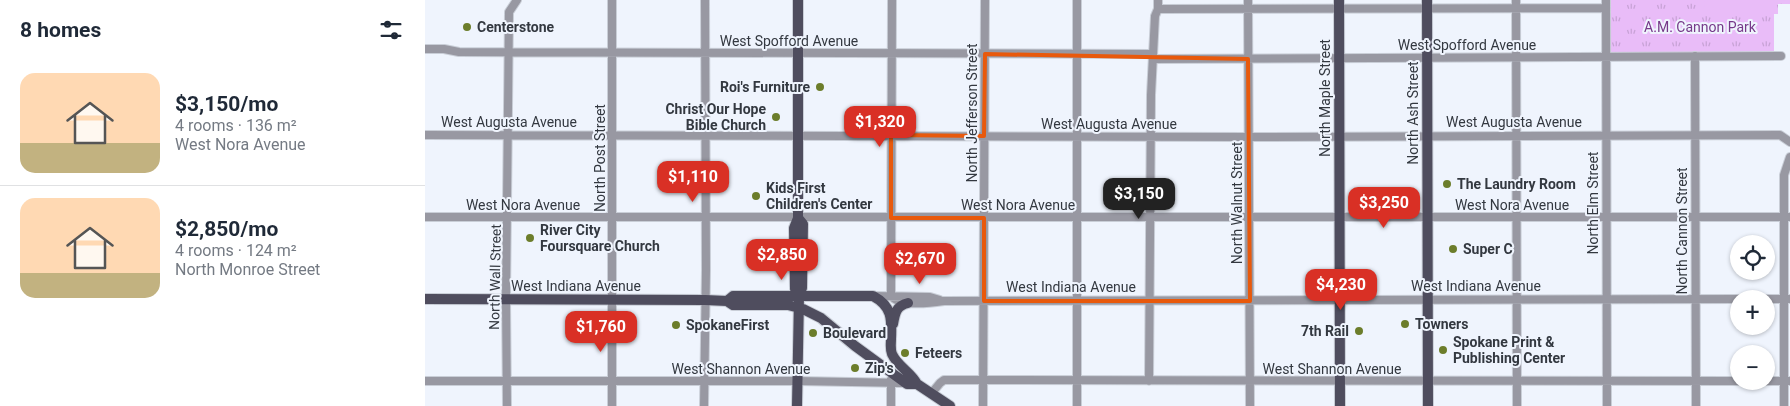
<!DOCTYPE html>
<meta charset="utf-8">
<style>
:root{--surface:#fff;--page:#f2f2f3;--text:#1f2937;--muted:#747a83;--line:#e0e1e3;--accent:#d93025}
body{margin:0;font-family:Roboto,sans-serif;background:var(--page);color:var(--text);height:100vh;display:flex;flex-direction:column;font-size:19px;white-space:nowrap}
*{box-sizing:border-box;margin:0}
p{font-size:16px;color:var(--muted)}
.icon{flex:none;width:28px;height:28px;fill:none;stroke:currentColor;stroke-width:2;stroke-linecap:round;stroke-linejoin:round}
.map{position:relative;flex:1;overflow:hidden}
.sheet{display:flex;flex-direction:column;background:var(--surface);width:425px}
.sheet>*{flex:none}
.buttons{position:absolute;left:1305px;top:235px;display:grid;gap:10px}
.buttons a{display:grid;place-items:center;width:45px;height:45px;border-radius:50%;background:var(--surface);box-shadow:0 1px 4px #0004;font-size:25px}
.price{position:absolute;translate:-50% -42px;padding:0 11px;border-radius:10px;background:var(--accent);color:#fff;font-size:16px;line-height:32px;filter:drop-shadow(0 1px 2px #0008)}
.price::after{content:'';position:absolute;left:50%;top:30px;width:15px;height:11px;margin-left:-8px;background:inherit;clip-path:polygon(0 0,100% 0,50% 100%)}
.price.on{background:#222;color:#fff}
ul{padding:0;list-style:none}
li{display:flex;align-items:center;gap:15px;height:125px;padding:0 20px}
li+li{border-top:1px solid var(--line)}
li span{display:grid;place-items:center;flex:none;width:140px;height:100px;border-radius:15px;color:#555}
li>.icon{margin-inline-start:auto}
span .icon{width:60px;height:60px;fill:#fffc;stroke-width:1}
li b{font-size:21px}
h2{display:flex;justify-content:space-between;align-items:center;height:60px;padding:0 20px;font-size:21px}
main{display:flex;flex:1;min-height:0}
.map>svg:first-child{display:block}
</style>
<main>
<section class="sheet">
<h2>8 homes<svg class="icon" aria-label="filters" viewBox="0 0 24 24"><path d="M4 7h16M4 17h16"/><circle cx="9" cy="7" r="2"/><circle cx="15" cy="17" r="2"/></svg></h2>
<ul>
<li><span style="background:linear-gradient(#ffd9b3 70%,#c2b280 0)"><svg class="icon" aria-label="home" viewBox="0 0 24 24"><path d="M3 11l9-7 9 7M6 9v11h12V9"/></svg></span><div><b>$3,150/mo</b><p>4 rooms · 136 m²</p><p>West Nora Avenue</p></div></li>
<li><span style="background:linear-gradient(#ffd9b3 75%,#c2b280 0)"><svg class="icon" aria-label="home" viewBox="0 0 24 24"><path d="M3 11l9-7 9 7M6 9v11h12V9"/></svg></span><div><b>$2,850/mo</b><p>4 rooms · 124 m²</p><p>North Monroe Street</p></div></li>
</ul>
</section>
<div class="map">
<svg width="1365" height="406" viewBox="0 0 1365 406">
<defs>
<pattern id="grass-tufts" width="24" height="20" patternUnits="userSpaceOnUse" patternTransform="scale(1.25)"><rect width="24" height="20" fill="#e9bcf8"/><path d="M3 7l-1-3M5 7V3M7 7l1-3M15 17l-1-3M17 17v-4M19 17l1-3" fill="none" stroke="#c8a2d6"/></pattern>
</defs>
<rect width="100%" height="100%" fill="#eff4fd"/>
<path fill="url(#grass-tufts)" d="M1185,0H1365V4H1353V14H1349V53L1188,54L1185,50Z"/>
<path fill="#e9bcf8" d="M1280,0H1348V12H1283L1279,7Z"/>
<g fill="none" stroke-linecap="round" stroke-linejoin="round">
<g stroke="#c9ced7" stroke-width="10">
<path id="minor" d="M823,0L825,406
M1091,0L1092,406
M1181,0L1182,406
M733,9L1181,8
M0,49H19L34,52L728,54
M1270,56L1271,406
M728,59L1356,56
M0,135L824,137L1355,135L1365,142
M0,217H1365
M448,296L505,297L515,300
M466,296C475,307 506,303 519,301L1314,299
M466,296L467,0
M1341,299H1365
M0,381H373L480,383
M724,381L726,95L730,16L733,9V0
M1341,381H1365
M506,394L515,383L519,380L1314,381
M82,406L81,299L84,12L92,0
M187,406V0
M279,406L281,270L280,0
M466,406V380
M558,406L560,0
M652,406V0
M1359,406V175L1365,157"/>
</g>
<g stroke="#c9ced7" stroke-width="12">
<path id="major" d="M373,0V218L369,228L370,289L374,296
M914,0L915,406
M1002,0L1003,406
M0,299L280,300L302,301L308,305H363L378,309L396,318L430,346L482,384H492
M302,301L308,296H448C467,306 467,319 466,339C466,344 465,349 467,354C473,367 486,372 492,384
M468,324C470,313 471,306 483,303
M486,380L525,406
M372,406L374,296L377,288L378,224L373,218"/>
</g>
<use href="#minor" stroke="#9898a2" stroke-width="8"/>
<use href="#major" stroke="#4f4d5e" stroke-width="10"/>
</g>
<path fill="none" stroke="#e8590c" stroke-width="4" stroke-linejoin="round" d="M560,54L823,59L825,301H559V218H466V135L559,136Z"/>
<g fill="#6c7d2b" stroke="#eff4fd" stroke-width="2">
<circle cx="42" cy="27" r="5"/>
<circle cx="395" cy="87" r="5"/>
<circle cx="351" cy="117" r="5"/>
<circle cx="1022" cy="184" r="5"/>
<circle cx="331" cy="196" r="5"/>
<circle cx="105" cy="238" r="5"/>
<circle cx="1028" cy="249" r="5"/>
<circle cx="980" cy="324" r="5"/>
<circle cx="251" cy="325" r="5"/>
<circle cx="934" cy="331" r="5"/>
<circle cx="388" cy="333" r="5"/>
<circle cx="1018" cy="350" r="5"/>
<circle cx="480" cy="353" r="5"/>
<circle cx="430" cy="368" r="5"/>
</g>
<g text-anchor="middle" stroke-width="4" stroke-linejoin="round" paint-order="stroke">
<g font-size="14" font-weight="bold" fill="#333840" stroke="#eff4fd" text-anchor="start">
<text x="52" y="32">Centerstone</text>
<text x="385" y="92" text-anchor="end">Roi's Furniture</text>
<text x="341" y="114" text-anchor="end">Christ Our Hope<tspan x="341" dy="16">Bible Church</tspan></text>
<text x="1032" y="189">The Laundry Room</text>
<text x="341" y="193">Kids First<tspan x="341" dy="16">Children's Center</tspan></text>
<text x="115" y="235">River City<tspan x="115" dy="16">Foursquare Church</tspan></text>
<text x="1038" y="254">Super C</text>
<text x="990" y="329">Towners</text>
<text x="261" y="330">SpokaneFirst</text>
<text x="924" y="336" text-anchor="end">7th Rail</text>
<text x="398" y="338">Boulevard</text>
<text x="1028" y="347">Spokane Print &amp;<tspan x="1028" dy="16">Publishing Center</tspan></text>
<text x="490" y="358">Feteers</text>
<text x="440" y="373">Zip's</text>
</g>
<g font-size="14" fill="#763989" stroke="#eff4fd">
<text x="1275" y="32">A.M. Cannon Park</text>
</g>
<g font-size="14" fill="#333840" stroke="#eff4fd">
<text x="364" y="46">West Spofford Avenue</text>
<text x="1042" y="50">West Spofford Avenue</text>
<text transform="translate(900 98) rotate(-90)" y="5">North Maple Street</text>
<text transform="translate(547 113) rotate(-90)" y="5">North Jefferson Street</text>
<text transform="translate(988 113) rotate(-90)" y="5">North Ash Street</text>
<text x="84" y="127">West Augusta Avenue</text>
<text x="1089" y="127">West Augusta Avenue</text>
<text x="684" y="129">West Augusta Avenue</text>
<text transform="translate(175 158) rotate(-90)" y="5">North Post Street</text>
<text transform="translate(812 203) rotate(-90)" y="5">North Walnut Street</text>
<text transform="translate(1168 203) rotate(-90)" y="5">North Elm Street</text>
<text x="98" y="210">West Nora Avenue</text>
<text x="593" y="210">West Nora Avenue</text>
<text x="1087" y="210">West Nora Avenue</text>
<text transform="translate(1257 231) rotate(-90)" y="5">North Cannon Street</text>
<text transform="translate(70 277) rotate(-89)" y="5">North Wall Street</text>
<text x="151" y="291">West Indiana Avenue</text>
<text x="1051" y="291">West Indiana Avenue</text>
<text x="646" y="292">West Indiana Avenue</text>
<text x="316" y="374">West Shannon Avenue</text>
<text x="907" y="374">West Shannon Avenue</text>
</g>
</g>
</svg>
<div class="buttons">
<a><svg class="icon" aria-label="locate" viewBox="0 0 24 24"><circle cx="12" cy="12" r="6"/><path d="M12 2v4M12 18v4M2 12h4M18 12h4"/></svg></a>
<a>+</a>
<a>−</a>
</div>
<b class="price" style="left:455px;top:148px">$1,320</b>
<b class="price" style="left:268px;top:203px">$1,110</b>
<b class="price on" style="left:714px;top:220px">$3,150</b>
<b class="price" style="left:959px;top:229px">$3,250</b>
<b class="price" style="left:357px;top:281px">$2,850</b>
<b class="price" style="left:495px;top:285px">$2,670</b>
<b class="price" style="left:916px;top:311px">$4,230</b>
<b class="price" style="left:176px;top:353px">$1,760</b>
</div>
</main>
